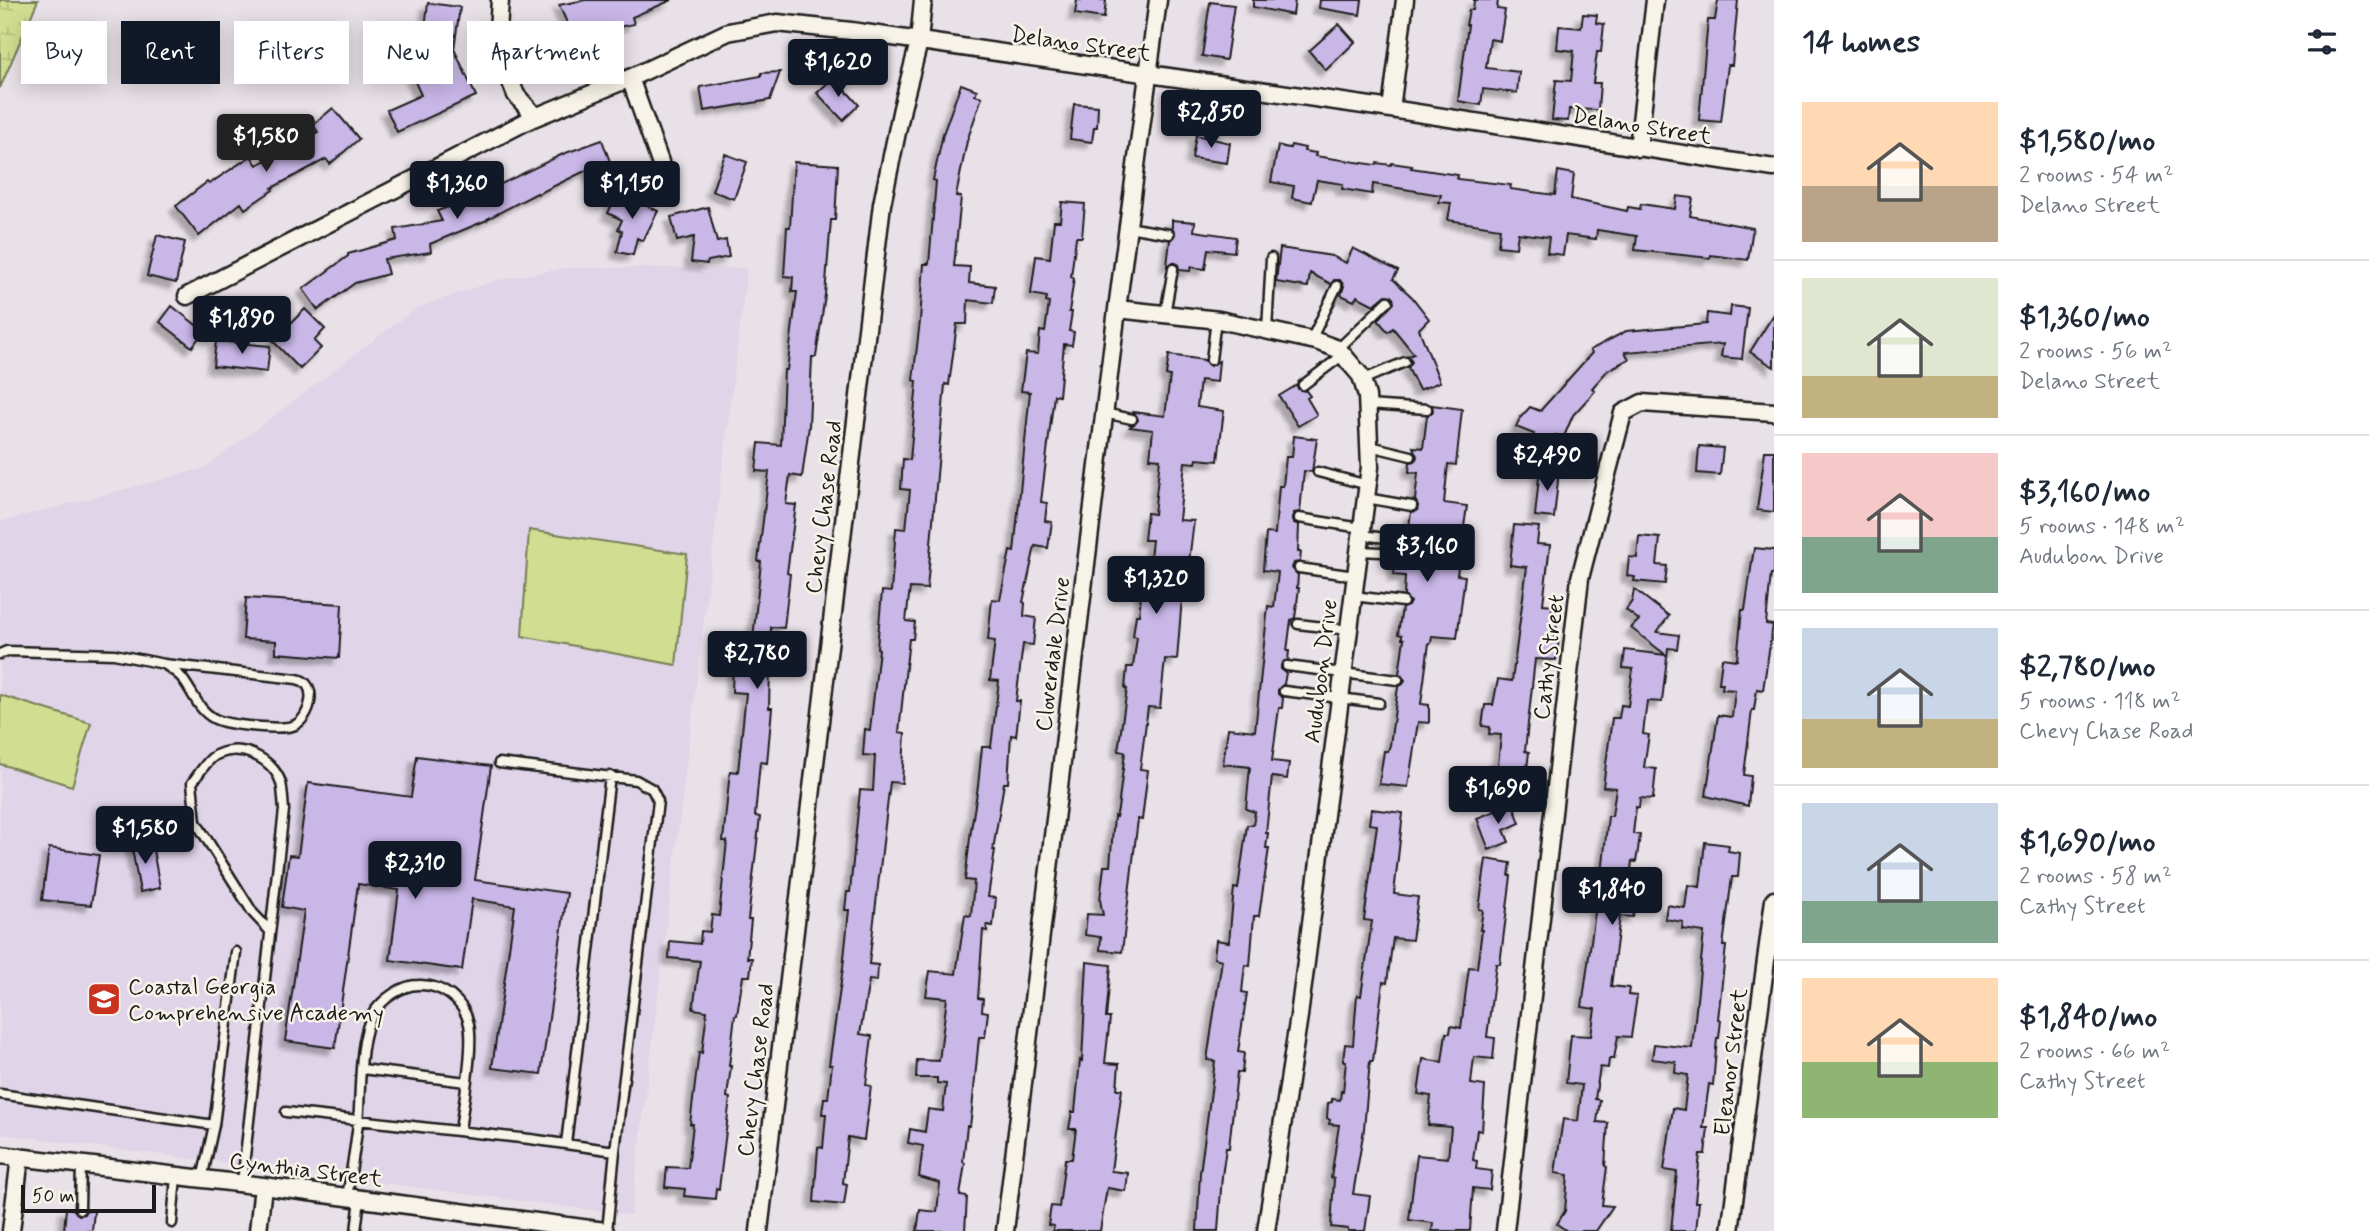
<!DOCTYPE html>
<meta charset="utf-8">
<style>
:root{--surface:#fff;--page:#f6f6f7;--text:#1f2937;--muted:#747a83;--line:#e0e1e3;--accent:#111827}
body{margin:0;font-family:Mynerve,sans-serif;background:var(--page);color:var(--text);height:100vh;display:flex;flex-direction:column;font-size:26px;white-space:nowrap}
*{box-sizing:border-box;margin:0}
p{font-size:23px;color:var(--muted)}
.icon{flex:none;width:38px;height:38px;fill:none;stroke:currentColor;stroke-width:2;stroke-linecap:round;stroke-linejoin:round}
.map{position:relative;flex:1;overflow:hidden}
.details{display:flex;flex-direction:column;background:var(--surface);width:595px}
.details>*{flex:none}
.guide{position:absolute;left:21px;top:21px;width:665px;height:63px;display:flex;gap:14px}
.scale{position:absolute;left:21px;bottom:18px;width:135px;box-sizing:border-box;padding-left:7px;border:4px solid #1c1c1c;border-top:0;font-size:19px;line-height:24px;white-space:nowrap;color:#1c1c1c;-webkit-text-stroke:5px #f7f3e8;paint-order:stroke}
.price{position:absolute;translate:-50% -60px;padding:0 16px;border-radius:7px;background:var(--accent);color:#fff;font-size:23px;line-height:46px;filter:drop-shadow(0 2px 4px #0008)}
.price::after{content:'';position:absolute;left:50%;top:42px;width:21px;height:16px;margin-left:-10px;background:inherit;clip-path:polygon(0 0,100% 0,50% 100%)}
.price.active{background:#222;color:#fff}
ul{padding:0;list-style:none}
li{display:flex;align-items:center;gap:21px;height:175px;padding:0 28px}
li+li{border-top:2px solid var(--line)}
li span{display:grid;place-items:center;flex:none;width:196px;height:140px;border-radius:0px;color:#555}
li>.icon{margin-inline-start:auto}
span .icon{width:84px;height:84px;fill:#fffc;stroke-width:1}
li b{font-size:30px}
h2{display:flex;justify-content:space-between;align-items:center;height:84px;padding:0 28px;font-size:30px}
.chip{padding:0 24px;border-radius:0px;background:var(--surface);box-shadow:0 4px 18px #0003;font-size:24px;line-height:63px}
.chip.active{background:var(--accent);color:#fff}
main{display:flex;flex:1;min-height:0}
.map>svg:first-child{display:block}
</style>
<main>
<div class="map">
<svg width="1774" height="1231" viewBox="0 0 1774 1231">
<defs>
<pattern id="wetland-marsh" width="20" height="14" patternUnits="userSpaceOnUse" patternTransform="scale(1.75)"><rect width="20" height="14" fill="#d1de91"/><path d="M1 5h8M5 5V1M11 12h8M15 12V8" fill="none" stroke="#b3be7c"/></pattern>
<filter id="shadow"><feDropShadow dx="-6" dy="6" stdDeviation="2" flood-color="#0004"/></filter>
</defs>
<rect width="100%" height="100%" fill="#e9e1e8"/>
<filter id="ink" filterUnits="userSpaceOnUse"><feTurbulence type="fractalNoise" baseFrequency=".0143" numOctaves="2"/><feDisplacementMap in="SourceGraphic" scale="14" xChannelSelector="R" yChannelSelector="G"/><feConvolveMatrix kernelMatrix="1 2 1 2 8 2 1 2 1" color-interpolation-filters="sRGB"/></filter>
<g filter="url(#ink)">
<path fill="#dfd4e8" d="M565,268H747L631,1215L0,1134V522L205,468L416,308L494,281Z"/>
<path fill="#d1de91" stroke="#767d56" stroke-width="2" d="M529,530L687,554L676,665L522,636Z
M0,695L91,723L72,786L0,764Z"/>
<path fill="url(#wetland-marsh)" stroke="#767d56" stroke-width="2" d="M0,0H38L0,88Z"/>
<path fill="#c9b7e8" stroke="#1c1c1c" stroke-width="2" filter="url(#shadow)" d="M585,0H672L632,17L634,24L586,33L589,43L546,57L539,35L568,25L559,5Z
M1077,0H1106L1104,18L1075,14Z
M1253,0H1295L1293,15L1253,7Z
M1320,0H1362L1360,15L1319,8Z
M1474,0H1498L1497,9L1505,10L1500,41L1490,39L1486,68L1519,72L1517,93L1483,89L1481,105L1458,101L1468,25H1466L1469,10H1473Z
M1718,0H1738L1732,65H1728L1721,122L1699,120L1708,20H1715Z
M1210,2L1234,5L1226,60L1202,56Z
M428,3L460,7L454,49L476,96L397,132L387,110L421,95L406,62L422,54Z
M1583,14L1597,15L1596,23L1604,24L1601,52H1597L1593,83H1600L1598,110L1569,109L1568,121L1552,120L1556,80L1571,81L1574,51L1557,49L1559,26L1581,28Z
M1339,24L1355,42L1326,70L1309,51Z
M780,72L770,100L704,111L700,87L761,76V73Z
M834,77L859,105L843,120L817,93Z
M961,84L977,90L975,95L982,97L967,141L956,196L961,197L954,266L970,267L969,283L995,286L993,303L968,300L967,324H957L949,385L945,384L927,589L910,588L906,621L915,622L913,639H909L899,732L905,733L902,783L890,782L869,964L878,965L877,981L869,980L860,1034L872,1036L866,1085L871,1086L864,1140L848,1137L843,1183L847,1184L844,1205L814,1202L818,1147L823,1148L826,1114H822L824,1098H828L832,1065H829L843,968L849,910H845L847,892H850L860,790L873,791L875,756L863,755L865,729L870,730L879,649L877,648L882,591L891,592L896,528L906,529L910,490L901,489L903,459L910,460L917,381L913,380L920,321L924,264H929L936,181L933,180L943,134Z
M1074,104L1098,106L1097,127H1094L1092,142L1070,139Z
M333,108L359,139L330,164L326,159L272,188L273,190L245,209L241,203L199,236L176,206L207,182L209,184L251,156L257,165L318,132L313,125Z
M1196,135L1230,143L1227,163L1192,158Z
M602,140L613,170L592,178L589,169L538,194L537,193L487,219V220L430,244L431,252L384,259L388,274L355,283L318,310L303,289L348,256V254L397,240L395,229L442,221L437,211L468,200L563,154Z
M1291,145L1305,148L1304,151L1316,153L1315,156L1376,165L1377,163L1391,165L1392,163L1412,166L1411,168L1458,175L1457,179L1511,185L1510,189L1555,195L1558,171L1574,174L1571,199L1627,211L1628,207L1640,209L1641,204L1675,209L1677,196L1693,198L1690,216L1753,228L1748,260L1711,255L1710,258L1635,250L1637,236L1597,230L1596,239L1566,235L1563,255L1547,253L1549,237L1518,233L1516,248L1498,246L1500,228L1448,220L1451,203L1439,202L1441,195L1373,184L1372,194L1342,189L1343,184L1317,180L1312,202L1292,198L1294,186L1271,182L1278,146L1290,148Z
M725,154L747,162L734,199L712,191Z
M794,162L838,165L835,220H831L825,295L816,357H812L809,426L802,477L790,475L786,504L796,505L787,573L790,574L784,628L771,627L769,708H772L767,763L760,762L755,816L760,817L748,920H751L747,958H752L750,976H743L737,1015H735L729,1066H731L727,1097L730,1098L719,1189L716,1188L715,1199L684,1196L685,1189L665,1187L667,1167L688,1168L693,1124H690L699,1052L702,1053L707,1011L693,1009L700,961L669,958L670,941L700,944L701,931L710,932L712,915L719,916L727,841H723L730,771L738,772L746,693L732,692L734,638L753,639L761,562L758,561L769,472L756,471L759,443L781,445L784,370H787L797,292H792L793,277L784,276L787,227H790Z
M618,192L658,211L643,241L637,238L633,255L617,252L622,231L618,229L622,220L608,213Z
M1062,202L1085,204L1082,237H1076L1071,277L1074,278L1069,312H1072L1069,331L1074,332L1072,345L1064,344L1059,396L1054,395L1041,502L1047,503L1045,521L1052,522L1048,548L1035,546L1023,602L1025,603L1024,616L1036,618L1033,645L1023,644L1016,701H1020L1016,736L1011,735L1008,783H1004L993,850H995L988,897L996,898L993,926L987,925V931L983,930L978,998L983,999L982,1011L988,1012L985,1037H979L972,1110L970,1126H967L963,1162L965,1163L960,1196L967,1197L965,1231H917L920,1210L937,1212L940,1183L919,1177L923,1146L908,1143L910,1129L925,1132L928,1109L943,1111L946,1084L937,1083V1078H916L917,1060L939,1061L947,998L926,996L930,971L956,974L965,915L971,916L974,881L965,880L971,830L978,786L982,747H991L999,681L990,680L995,641L988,640L992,599L1000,600L1010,551L1014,552L1030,392L1021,391L1026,353L1038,354L1040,331L1045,332L1049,303L1046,302L1047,297L1031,294L1036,256L1050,258L1054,221H1060Z
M708,207L717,242L726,240L729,257L708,261L707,264L691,262L694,237L677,241L671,217Z
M1172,220L1195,222L1194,231L1236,237L1234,252L1208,249L1205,269L1191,267L1190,271L1179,270L1178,264L1173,262L1167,266L1170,240L1175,234L1172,228Z
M157,235L185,242L176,283L147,276Z
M1280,248L1332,256L1346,263L1353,248L1398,271L1393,279L1412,297L1429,319L1419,329L1440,382L1419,390L1408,368L1412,362L1408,356L1414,354L1393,328L1388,332L1378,320L1394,303L1392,296L1386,295L1374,305L1357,296L1354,301L1341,295L1344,286L1340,280H1334L1331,284L1310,273L1308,287L1276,282Z
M172,306L204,331L192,347L160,322Z
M1731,306L1748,308L1742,359L1721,357L1723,344L1625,352L1629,359L1608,370L1592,388L1595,391L1573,415L1563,439L1556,435L1547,456L1528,448L1534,434L1516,427L1520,418L1530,407L1540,411L1592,353L1590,350L1626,331L1706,324L1707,313L1730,316Z
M305,309L325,329L314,341L321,348L300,369L273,341Z
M1774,314V367L1750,352Z
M216,341L270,346L267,372L213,366Z
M1169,355L1204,360L1210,366L1219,361L1217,382L1200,380L1197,407L1224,411L1223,418L1218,461L1197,459L1196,463L1185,462L1179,520L1194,521L1189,561L1185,560L1177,660L1165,659L1160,708L1148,707L1140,769L1148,770L1142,820L1138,819L1122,952L1100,950L1101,937L1085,935L1087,914L1103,915L1100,900L1104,866H1110L1114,816L1116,817L1118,809L1125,752L1118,751L1127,689H1125L1127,667H1133L1137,637L1133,636L1136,615H1139L1142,586L1139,585L1141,567L1149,568L1152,540H1144L1147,513L1154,514L1160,459L1150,458L1153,430L1130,427L1138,420L1133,412L1165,416L1170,376L1166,375Z
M1297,385L1298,389L1306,391L1310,396L1307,398L1317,415L1298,426L1279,396Z
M1432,405L1462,409L1456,465L1448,464L1444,503L1467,506L1457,575L1465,576L1457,638L1432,636L1431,643H1429L1421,704L1429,705V723L1418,722L1408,787L1379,784L1384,751H1388L1390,745L1398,687L1403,684L1405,680L1399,674L1404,639H1402V635L1398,634L1402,608L1408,606L1410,602L1404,596L1405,576L1394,575L1396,561H1402L1407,558L1410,553L1405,547H1413L1417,542L1415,536L1408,534L1411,512L1417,511L1418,506L1415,500L1418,473L1409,472L1410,462L1415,461L1417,457L1413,447L1423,448L1427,416L1433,412Z
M1294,436L1317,439L1312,472L1304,471L1300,512L1294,513L1292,518L1294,523L1299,525L1298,552H1301L1300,562L1294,563L1292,568L1298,575L1297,588H1299L1295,618L1291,620L1287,651H1289L1288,660L1281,665V669L1286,673L1284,684L1278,690V694L1283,698L1282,708H1279L1272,761L1289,763L1287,779L1272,777L1266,833H1268L1266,848H1269L1259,916H1254L1250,966L1245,965L1242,992L1247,993L1238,1052L1244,1053L1242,1073L1237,1072L1229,1148H1226L1222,1176L1218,1231H1197L1200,1173L1215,1061L1207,1060L1222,960L1214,958L1216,940L1229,942L1234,888L1238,889L1247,825H1253L1255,812L1246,809L1250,767L1223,764L1228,728L1255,731L1268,606L1274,607L1278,572L1263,570L1266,533L1275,534L1279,486H1283L1286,457H1292Z
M1699,446L1723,448L1720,475L1697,473Z
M1765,451H1774V512L1757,510Z
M1540,468L1559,471L1554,518L1535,516Z
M1514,525L1539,527L1537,544L1550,545L1543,604L1553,605L1551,614L1558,615L1555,638L1559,639L1556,660L1535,659L1525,751L1529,752L1524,794L1486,789L1489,765L1498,766L1501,735L1489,734L1490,727L1482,726L1485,705H1493L1498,679L1512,681L1527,567L1510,565Z
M1639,536L1660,538L1657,565L1667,566L1665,584L1634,581L1635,577L1627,576L1629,557L1637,558Z
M1754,548L1774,550V574H1771L1766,624L1773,625L1763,690L1757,689L1754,710H1752L1744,775L1751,776L1748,806L1706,796L1718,715L1732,717L1735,690L1722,689L1723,683H1719L1722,658L1737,660L1742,610H1745Z
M1634,589L1669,616L1657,632L1679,635L1677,649L1668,648L1662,702L1647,701L1643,734L1649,735L1644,767L1656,769L1653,799L1640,798L1639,808L1636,807L1633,834L1640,835L1638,850L1636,862L1632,861L1628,893H1635L1633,917L1620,916L1611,986L1629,988L1628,995L1637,996L1631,1037L1618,1036L1614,1059H1609L1608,1068L1600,1067L1595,1099L1600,1100L1597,1122L1608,1123L1605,1166L1607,1167L1602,1205L1613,1206L1596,1231H1567L1557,1224L1565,1211L1568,1175L1555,1173L1563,1119L1578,1121L1582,1085L1566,1083L1571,1035L1591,1036L1595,1009L1582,1007L1596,905L1594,904L1596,885H1600L1602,874L1608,816H1612L1616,788L1603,787L1612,718H1619L1621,705L1628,706L1633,669L1623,668L1625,650L1666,655L1631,628L1639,620L1626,610L1632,601Z
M246,598L342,604L339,658L276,653V641L243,639Z
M417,756L491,766L475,880L567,893L541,1074L492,1068L515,906L472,899L462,970L390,960L399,890L358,884L335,1048L285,1041L304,911L282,907L289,855L298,856L308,783L411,797Z
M1513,804L1520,823L1504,830L1509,842L1489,850L1477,818Z
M1371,809L1403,813L1394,894L1418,897L1412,940L1393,938L1387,983L1383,982L1373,1061H1370L1364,1129L1353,1194L1370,1196L1365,1231H1348V1229L1331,1227L1334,1179L1331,1178L1339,1125L1329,1124L1330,1120L1327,1118L1328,1103L1332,1102V1099L1340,1100L1341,1091L1343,1092L1346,1061H1343L1345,1044L1353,1045L1357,995L1361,996L1372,921L1364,920L1377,825L1369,824Z
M151,839L160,888L140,892L131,843Z
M1705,842L1729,845L1728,851L1740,853L1738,877H1732L1723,946H1726L1718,1019L1721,1020L1719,1038H1717L1713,1085L1709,1084L1703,1128H1708L1705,1154H1700L1695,1202H1699L1696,1231H1671L1677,1172L1664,1170L1673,1108L1684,1110L1688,1075L1675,1073L1676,1062L1652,1059L1654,1044L1692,1048L1704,932L1682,929L1683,922L1665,919L1667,905L1685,908L1688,885L1700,887Z
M49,848L99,855L91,905L42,900Z
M1486,859L1511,863L1509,876H1511L1500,964H1496L1487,1037L1495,1038L1493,1059L1474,1057L1471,1084L1485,1086L1482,1131L1477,1130L1473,1160L1477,1161L1476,1169L1492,1171L1490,1190L1473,1188L1470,1231H1432L1433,1223L1409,1220L1417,1155L1448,1158L1451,1127L1428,1125L1431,1096L1418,1094L1423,1059L1442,1062L1446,1033H1450L1451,1026L1461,1028L1469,967L1477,968L1482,930H1480L1483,910L1479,909Z
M1087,962L1111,965L1106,1018H1110L1105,1063L1119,1064L1117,1089H1122L1111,1171L1128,1173L1126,1191L1107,1188L1100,1231H1053L1054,1226L1048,1225L1051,1206L1059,1207L1065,1159H1072L1076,1129H1069L1072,1112H1075L1080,1060L1082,1061Z
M66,1208L73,1209L79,1215L84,1214L86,1210L94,1211L92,1231H64Z"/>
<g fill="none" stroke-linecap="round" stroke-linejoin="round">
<g stroke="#1c1c1c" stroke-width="13">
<path id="service" d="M1128,227L1169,234
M1165,314L1173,269
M1267,330L1271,258
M1311,340L1337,286
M1338,349L1388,301
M1211,360L1216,319
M1362,380L1405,362
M1303,385L1343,355
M1368,405L1427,409
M1104,413L1132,419
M1370,446L1411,456
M1318,472L1368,485
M1366,498L1412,506
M1299,518L1361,528
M1361,535L1411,541
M1359,551L1403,553
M1299,568L1355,576
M1353,596L1403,602
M1298,624L1349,630
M0,654L7,651L114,654L164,664L297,679C319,683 311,717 295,725C284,731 227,725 215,719C197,710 193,691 181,677C176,672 170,668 164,664
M1287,666L1398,680
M1284,691L1379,703
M499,763L636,780L652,789L658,801L615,1151
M362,1069L466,1082
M0,1094L214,1125
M286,1112L530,1139L615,1151L607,1231
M566,1144L610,776
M202,1179L214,1125L236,952
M242,1183L284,810C283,801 283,791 281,783C273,757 236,741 213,757C205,763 198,775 192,783L196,822L253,913L269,930
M347,1197C351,1173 355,1148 358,1123C361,1093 358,1037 374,1012C383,999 402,985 418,985C442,984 464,1001 469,1024C474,1049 463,1104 460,1131
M80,1209L81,1164
M172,1223L176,1176
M356,1231L360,1199"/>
</g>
<g stroke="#1c1c1c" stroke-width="21">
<path id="minor" d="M500,0L497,47L516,95L532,113L533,118
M630,78L660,162
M1391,109L1405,0
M1638,148L1655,0
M187,296L533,118L630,78L728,32L777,23L851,31L1391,109L1774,168
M1117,309L1219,320L1316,341L1338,349L1361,376L1367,396L1370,467L1299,1016L1266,1231
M0,1155L263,1186L605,1231
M11,1231L20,1157
M258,1231L263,1186
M759,1231L882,204L902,108L919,42L923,0
M1005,1231L1117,309L1158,0
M1505,1231L1580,578L1623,413L1642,403L1774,412
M1730,1231L1774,900"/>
</g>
<use href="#service" stroke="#f7f3e8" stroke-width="8"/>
<use href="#minor" stroke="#f7f3e8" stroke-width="16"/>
</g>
</g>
<defs>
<g id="school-square" transform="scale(1.75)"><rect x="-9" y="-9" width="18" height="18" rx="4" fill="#c8321e" stroke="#f7f3e8"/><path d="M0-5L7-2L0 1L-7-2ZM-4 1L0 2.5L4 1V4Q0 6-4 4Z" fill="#fff"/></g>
</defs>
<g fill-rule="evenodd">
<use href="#school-square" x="104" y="999"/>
</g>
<g text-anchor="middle" stroke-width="5" stroke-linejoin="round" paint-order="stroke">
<g font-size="23" fill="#1c1c1c" stroke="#f7f3e8">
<text transform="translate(1081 43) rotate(8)" y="8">Delano Street</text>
<text transform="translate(1642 125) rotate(9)" y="8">Delano Street</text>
<text transform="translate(823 507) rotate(-83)" y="8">Chevy Chase Road</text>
<text transform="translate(1052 654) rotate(-83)" y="8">Cloverdale Drive</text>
<text transform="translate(1548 657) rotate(-83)" y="8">Cathy Street</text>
<text transform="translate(1320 671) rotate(-83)" y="8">Audubon Drive</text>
<text transform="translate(1730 1062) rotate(-83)" y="8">Eleanor Street</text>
<text transform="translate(755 1070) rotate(-83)" y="8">Chevy Chase Road</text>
<text transform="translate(306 1169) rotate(7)" y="8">Cynthia Street</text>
</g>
<g font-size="23" fill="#1c1c1c" stroke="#f7f3e8" text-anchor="start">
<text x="128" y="994">Coastal Georgia<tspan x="128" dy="26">Comprehensive Academy</tspan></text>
</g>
</g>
</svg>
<div class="scale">50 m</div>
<b class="price" style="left:838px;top:99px">$1,620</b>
<b class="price" style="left:1211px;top:150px">$2,850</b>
<b class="price active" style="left:266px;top:174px">$1,580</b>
<b class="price" style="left:457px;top:221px">$1,360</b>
<b class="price" style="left:632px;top:221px">$1,150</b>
<b class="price" style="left:242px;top:356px">$1,890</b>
<b class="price" style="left:1547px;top:493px">$2,490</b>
<b class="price" style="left:1427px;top:584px">$3,160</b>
<b class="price" style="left:1156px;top:616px">$1,320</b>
<b class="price" style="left:757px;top:691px">$2,780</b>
<b class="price" style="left:1498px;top:826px">$1,690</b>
<b class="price" style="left:145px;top:866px">$1,580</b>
<b class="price" style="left:415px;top:901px">$2,310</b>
<b class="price" style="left:1612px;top:927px">$1,840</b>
<div class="guide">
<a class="chip">Buy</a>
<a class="chip active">Rent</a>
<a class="chip">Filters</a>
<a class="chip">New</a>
<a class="chip">Apartment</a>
</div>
</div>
<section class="details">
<h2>14 homes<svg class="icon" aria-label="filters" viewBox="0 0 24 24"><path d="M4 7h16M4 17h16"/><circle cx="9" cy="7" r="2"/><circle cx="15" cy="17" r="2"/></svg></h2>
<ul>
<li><span style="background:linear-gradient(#ffd9b3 60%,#b9a48a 0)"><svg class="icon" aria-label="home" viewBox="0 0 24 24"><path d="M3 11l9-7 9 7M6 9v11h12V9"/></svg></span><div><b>$1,580/mo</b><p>2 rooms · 54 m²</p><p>Delano Street</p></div></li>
<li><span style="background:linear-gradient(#dfe7d0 70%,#c2b280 0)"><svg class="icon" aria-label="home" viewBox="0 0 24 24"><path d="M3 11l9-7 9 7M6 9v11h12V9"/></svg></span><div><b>$1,360/mo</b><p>2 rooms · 56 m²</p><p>Delano Street</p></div></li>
<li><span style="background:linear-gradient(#f6c9c9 60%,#7fa58c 0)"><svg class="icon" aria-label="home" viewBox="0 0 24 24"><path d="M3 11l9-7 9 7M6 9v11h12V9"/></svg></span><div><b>$3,160/mo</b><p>5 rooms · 148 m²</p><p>Audubon Drive</p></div></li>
<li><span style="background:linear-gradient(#c9d6e8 65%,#c2b280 0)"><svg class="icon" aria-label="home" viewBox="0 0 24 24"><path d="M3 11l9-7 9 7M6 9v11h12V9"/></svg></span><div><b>$2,780/mo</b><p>5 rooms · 118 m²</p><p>Chevy Chase Road</p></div></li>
<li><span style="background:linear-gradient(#c9d6e8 70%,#7fa58c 0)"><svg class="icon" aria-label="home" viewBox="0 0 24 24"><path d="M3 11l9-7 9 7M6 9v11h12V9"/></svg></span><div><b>$1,690/mo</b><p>2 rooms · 58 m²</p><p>Cathy Street</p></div></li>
<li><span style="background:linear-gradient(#ffd9b3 60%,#8fb573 0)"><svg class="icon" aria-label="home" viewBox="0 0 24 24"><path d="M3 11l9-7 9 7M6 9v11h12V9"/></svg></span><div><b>$1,840/mo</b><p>2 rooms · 66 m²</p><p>Cathy Street</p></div></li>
</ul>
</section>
</main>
